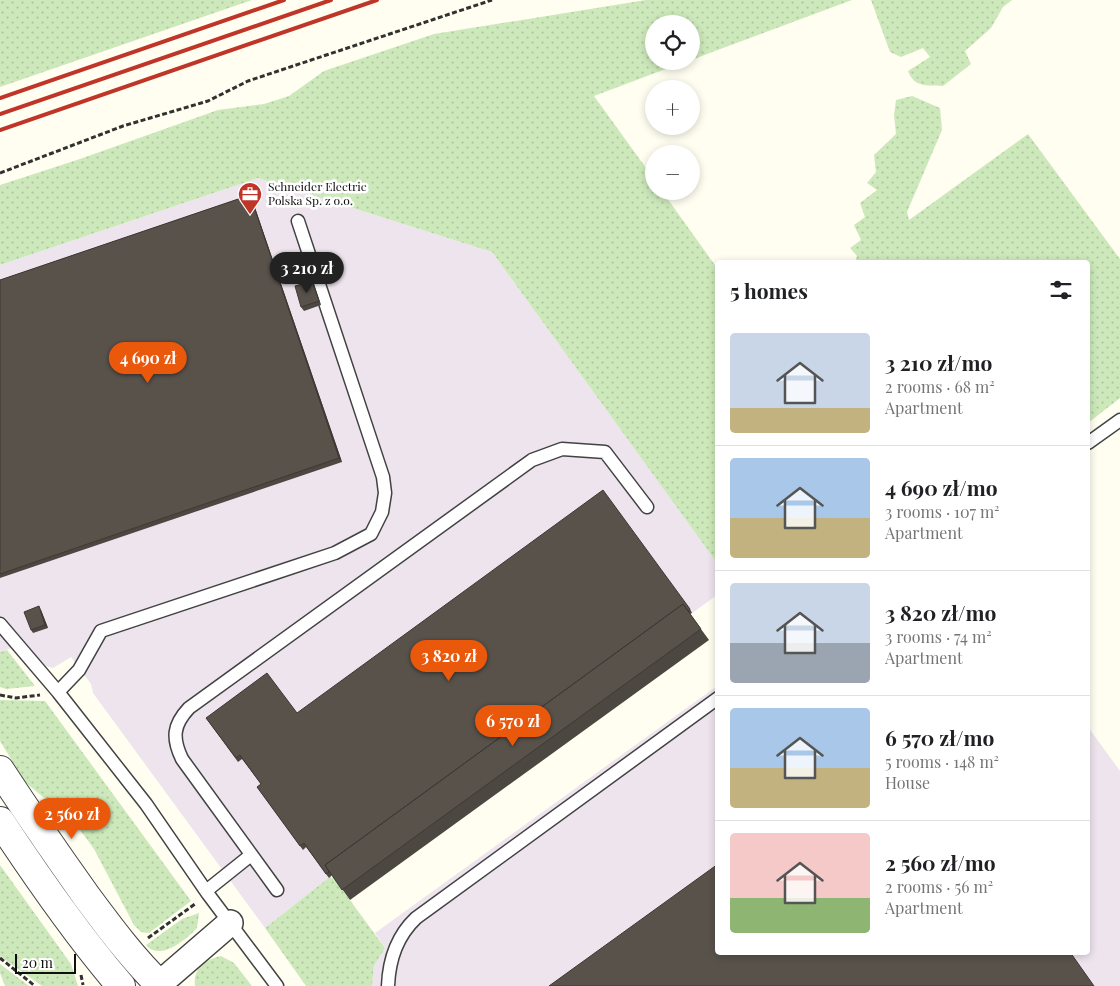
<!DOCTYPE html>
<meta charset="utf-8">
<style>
:root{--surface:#fff;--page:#f2f2f2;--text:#202124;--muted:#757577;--line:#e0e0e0;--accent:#ea580c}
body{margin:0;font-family:"Playfair Display",serif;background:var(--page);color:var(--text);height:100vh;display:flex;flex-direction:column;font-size:19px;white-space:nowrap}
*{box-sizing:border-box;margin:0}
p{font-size:16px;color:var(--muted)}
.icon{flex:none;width:28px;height:28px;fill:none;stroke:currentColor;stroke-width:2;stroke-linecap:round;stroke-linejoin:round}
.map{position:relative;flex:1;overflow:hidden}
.details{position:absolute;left:715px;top:260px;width:375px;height:695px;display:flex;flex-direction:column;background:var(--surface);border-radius:5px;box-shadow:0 2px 8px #0003}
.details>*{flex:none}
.controls{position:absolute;left:645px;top:15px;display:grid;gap:10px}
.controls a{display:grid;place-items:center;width:55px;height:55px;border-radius:50%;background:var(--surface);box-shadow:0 2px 8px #0003;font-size:25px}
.scale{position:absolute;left:15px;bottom:12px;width:61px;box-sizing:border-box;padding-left:5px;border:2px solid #0f0f0f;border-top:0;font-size:14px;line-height:18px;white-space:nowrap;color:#0f0f0f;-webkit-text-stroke:4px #fff;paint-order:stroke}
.price{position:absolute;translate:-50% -42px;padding:0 11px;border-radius:18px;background:var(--accent);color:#fff;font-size:16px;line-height:32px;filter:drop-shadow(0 1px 2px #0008)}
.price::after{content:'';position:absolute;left:50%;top:30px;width:15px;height:11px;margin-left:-8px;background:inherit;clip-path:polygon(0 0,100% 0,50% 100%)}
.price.selected{background:#222;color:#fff}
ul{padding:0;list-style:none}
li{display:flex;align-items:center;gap:15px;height:125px;padding:0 15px}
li+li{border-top:1px solid var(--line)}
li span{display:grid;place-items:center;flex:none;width:140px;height:100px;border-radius:5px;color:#555}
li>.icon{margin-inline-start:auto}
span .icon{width:60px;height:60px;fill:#fffc;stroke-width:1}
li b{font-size:21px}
h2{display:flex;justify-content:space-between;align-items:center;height:60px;padding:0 15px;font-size:21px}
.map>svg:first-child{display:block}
</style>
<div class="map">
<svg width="1120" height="986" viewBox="0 0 1120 986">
<defs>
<pattern id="grass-dots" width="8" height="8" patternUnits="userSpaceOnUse" patternTransform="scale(1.25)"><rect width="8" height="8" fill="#cde9bb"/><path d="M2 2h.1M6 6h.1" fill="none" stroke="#afc7a0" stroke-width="1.8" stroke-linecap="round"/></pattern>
</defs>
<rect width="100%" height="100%" fill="#fffef1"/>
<path fill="#ede4ed" d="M258,178L492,252L717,563V595L329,878L265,928L93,693L91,684L71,657L53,668L45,666L26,643L0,652V265Z
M717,686L718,952H1088V727L1120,771V986H372L374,966L385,948L375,933Z"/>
<path fill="url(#grass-dots)" d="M0,0H252L0,87Z
M646,0H852L691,60V24H654V61H687L594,96L654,179V191H662L717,268V563L492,252L258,178L0,265V185L80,159L218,110L264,104L289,96L324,71L434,34Z
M871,0H1012L1003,7L991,28L965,51L971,64L943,86C928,85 914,88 908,71L930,57L923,48L901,57L890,52Z
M912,96L940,108L942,130L907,212L909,220L1028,134L1120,259V398L1088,423V262H855L857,256L850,248L861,240L854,225L865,217L860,203L877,190L867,183L876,172L874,155L896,134L894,115L896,100Z
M7,650L35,686L6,689L0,687V652Z
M0,700L45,701L191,901L149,933L141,932L134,925L94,849L64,808L43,797L25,782L0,741Z
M0,865L71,964L78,986H42L0,956Z
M331,876V878L333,877L385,948L374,966L372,986H306L265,928Z
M199,913L197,928C187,939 160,962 146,945L182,919Z
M221,956L234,963L252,986H195C193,968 205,960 221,956Z
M0,964L29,986H5L0,973Z"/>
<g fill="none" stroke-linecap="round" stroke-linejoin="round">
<g stroke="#424242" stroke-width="15">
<path id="service" d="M1088,443L1120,420
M0,624L58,692L146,804L208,894L277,986
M58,692L79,670L101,631L335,553L371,534L382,512L385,493L383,477L298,221
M277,890L182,759C172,738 173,725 189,708L532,460L562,449L605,452L647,507
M206,891L251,855
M388,986C389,960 397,936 416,918L718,698"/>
</g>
<g stroke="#424242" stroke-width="28">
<path id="minor" d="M157,986L230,923"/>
</g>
<g stroke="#424242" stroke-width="30">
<path id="tertiary" d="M0,770C28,813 57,855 87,897C110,928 133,959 161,986
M0,821C37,877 77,935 121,986"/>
</g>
<path stroke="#313131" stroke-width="3" stroke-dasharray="5 2.5" stroke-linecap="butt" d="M0,173L123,126L208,101L248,81L492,0
M0,695L16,698L40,695
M148,938L195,904
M0,958L35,986
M81,975L83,985"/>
<use href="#service" stroke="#fff" stroke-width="12"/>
<use href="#minor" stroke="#fff" stroke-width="25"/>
<use href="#tertiary" stroke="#fff" stroke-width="28"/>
<path stroke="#bf3528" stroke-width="4" d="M0,98L284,0
M0,114L331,0
M0,130L377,0"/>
</g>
<path fill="#4c4740" d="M250,195L252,199L342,462L0,578V280Z
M314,284L321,305L304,311L301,307Z
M690,609L692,613L690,614L709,640L350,900L332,875L329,878L306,847L303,850L257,787L261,784L242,759L238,762L206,718L297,713Z
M41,610L48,628L33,633L31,630Z"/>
<path fill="#3e3934" d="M250,195L252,199L342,462L339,458Z
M312,281L314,284L321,305L319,301Z
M39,606L41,610L48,628L45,625Z"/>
<path fill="#58524b" stroke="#3e3934" d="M250,195L339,458L0,574V280Z
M312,281L319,301L301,307L295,286Z
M603,490L690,609L688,611L683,604L325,865L329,872L326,874L304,843L300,846L257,787L261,784L240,755L236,758L206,718L267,673L297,713Z
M683,604L701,629L342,890L325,865Z
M39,606L45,625L31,630L24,612Z
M718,864V952H1070L1094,986H549Z"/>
<defs>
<g id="office-pin" transform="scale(1.25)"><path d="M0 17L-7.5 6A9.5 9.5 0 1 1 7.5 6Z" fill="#bf3528" stroke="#fff"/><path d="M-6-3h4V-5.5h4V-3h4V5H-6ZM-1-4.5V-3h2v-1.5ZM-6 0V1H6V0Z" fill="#fff"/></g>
</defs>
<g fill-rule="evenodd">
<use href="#office-pin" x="250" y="194"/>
</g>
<g text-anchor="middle" stroke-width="5" stroke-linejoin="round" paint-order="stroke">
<g font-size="12" fill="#0f0f0f" stroke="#fff" text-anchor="start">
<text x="268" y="191">Schneider Electric<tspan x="268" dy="14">Polska Sp. z o.o.</tspan></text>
</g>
</g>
</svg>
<div class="controls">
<a><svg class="icon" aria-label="locate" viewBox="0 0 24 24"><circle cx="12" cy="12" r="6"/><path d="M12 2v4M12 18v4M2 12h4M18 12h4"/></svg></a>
<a>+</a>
<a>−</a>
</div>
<div class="scale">20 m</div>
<b class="price selected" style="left:307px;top:294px">3 210 zł</b>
<b class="price" style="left:148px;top:384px">4 690 zł</b>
<b class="price" style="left:449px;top:682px">3 820 zł</b>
<b class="price" style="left:513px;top:747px">6 570 zł</b>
<b class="price" style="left:72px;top:840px">2 560 zł</b>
<section class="details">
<h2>5 homes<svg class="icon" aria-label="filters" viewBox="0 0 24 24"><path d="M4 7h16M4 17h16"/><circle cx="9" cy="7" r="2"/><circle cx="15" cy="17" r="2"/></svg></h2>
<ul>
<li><span style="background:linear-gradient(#c9d6e8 75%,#c2b280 0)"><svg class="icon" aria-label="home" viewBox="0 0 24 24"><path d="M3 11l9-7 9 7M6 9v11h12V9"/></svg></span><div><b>3 210 zł/mo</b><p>2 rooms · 68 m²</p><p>Apartment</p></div></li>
<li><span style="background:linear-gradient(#a9c7e8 60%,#c2b280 0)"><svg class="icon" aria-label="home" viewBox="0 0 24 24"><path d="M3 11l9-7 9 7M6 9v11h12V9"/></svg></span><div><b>4 690 zł/mo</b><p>3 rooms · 107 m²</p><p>Apartment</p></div></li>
<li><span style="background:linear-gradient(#c9d6e8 60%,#9aa5b1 0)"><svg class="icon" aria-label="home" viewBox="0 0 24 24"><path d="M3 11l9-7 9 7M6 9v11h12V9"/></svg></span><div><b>3 820 zł/mo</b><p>3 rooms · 74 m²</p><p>Apartment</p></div></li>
<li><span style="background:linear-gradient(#a9c7e8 60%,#c2b280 0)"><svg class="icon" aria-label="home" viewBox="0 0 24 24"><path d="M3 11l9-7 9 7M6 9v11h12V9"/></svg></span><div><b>6 570 zł/mo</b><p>5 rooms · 148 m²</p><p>House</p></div></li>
<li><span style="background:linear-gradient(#f6c9c9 65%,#8fb573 0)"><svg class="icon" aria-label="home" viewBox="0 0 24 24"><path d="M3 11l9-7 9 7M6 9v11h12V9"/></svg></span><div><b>2 560 zł/mo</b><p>2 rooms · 56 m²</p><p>Apartment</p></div></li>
</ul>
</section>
</div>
